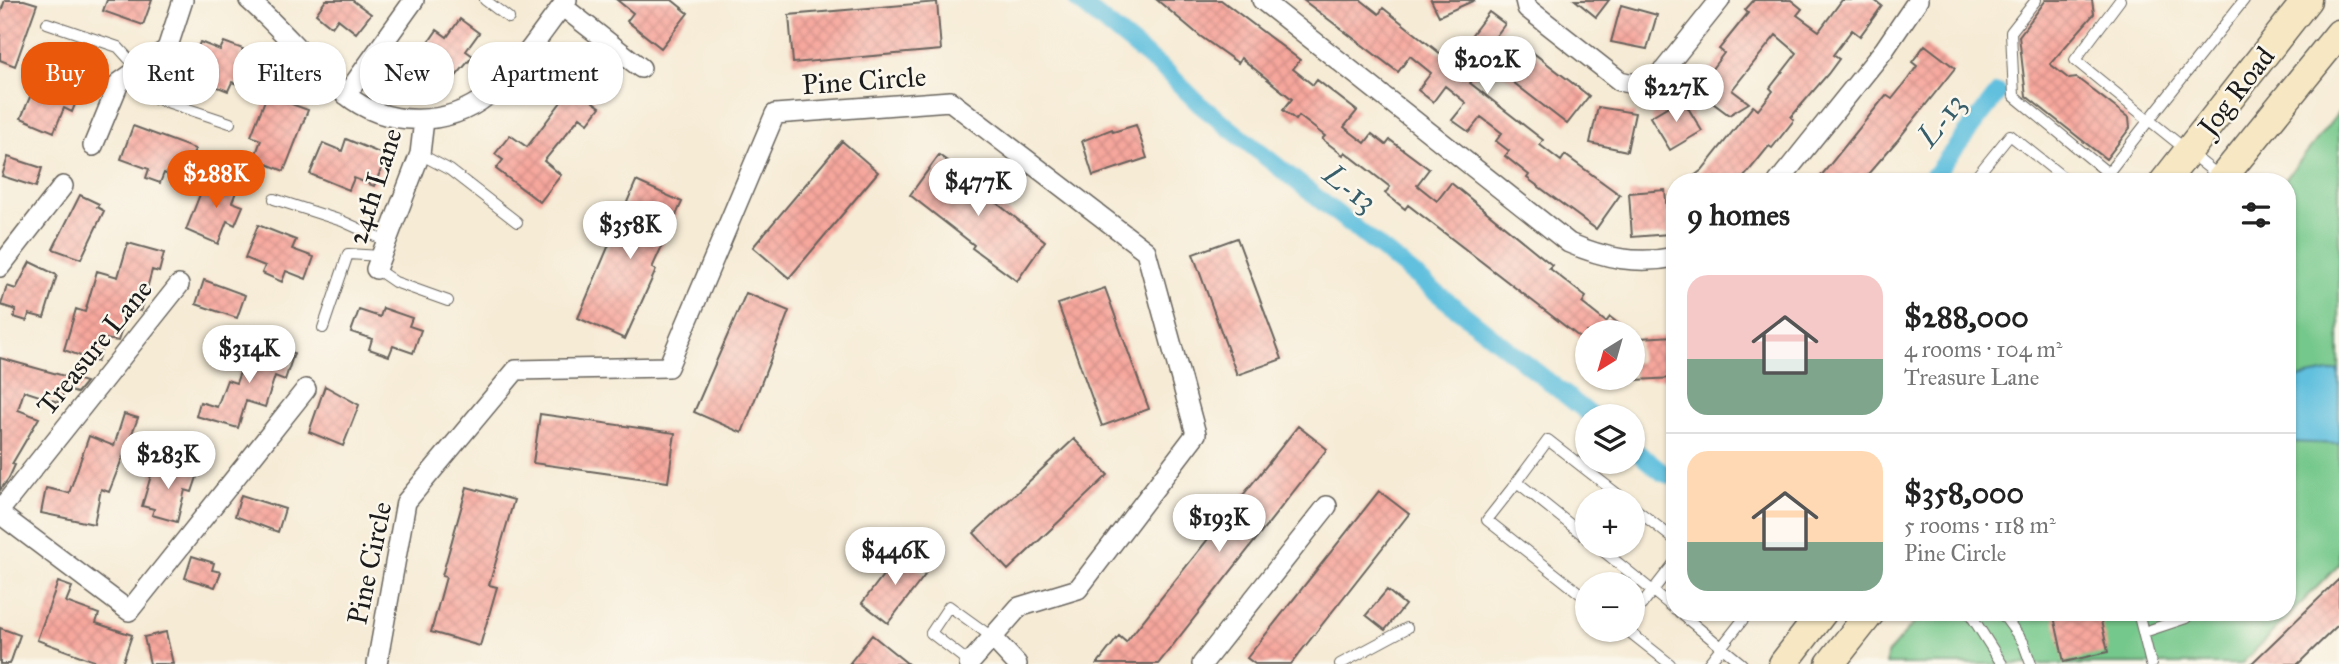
<!DOCTYPE html>
<meta charset="utf-8">
<style>
:root{--surface:#fff;--page:#f6f6f6;--text:#222;--muted:#767676;--line:#e0e0e0;--accent:#ea580c}
body{margin:0;font-family:"IM FELL Great Primer",serif;background:var(--page);color:var(--text);height:100vh;display:flex;flex-direction:column;font-size:26px;white-space:nowrap}
*{box-sizing:border-box;margin:0}
p{font-size:23px;color:var(--muted)}
.icon{flex:none;width:38px;height:38px;fill:none;stroke:currentColor;stroke-width:2;stroke-linecap:round;stroke-linejoin:round}
.map{position:relative;flex:1;overflow:hidden}
.drawer{position:absolute;left:1666px;top:173px;width:630px;height:448px;display:flex;flex-direction:column;background:var(--surface);border-radius:28px;box-shadow:0 2px 5px #0004}
.drawer>*{flex:none}
.hud{position:absolute;left:21px;top:42px;width:665px;height:63px;display:flex;gap:14px}
.needle{width:46px;rotate:217deg}
.tools{position:absolute;left:1575px;top:320px;display:grid;gap:14px}
.tools a{display:grid;place-items:center;width:70px;height:70px;border-radius:50%;background:var(--surface);box-shadow:0 2px 5px #0004;font-size:35px}
.price{position:absolute;translate:-50% -60px;padding:0 16px;border-radius:24px;background:#fff;color:#222;font-size:23px;line-height:46px;filter:drop-shadow(0 2px 4px #0008)}
.price::after{content:'';position:absolute;left:50%;top:42px;width:21px;height:16px;margin-left:-10px;background:inherit;clip-path:polygon(0 0,100% 0,50% 100%)}
.price.current{background:var(--accent);color:#fff}
ul{padding:0;list-style:none}
li{display:flex;align-items:center;gap:21px;height:175px;padding:0 21px}
li+li{border-top:2px solid var(--line)}
li span{display:grid;place-items:center;flex:none;width:196px;height:140px;border-radius:21px;color:#555}
li>.icon{margin-inline-start:auto}
span .icon{width:84px;height:84px;fill:#fffc;stroke-width:1}
li b{font-size:30px}
h2{display:flex;justify-content:space-between;align-items:center;height:84px;padding:0 21px;font-size:30px}
.tag{padding:0 24px;border-radius:28px;background:var(--surface);box-shadow:0 2px 5px #0004;font-size:24px;line-height:63px}
.tag.current{background:var(--accent);color:#fff}
.map>svg:first-child{display:block}
</style>
<div class="map">
<svg width="2339" height="664" viewBox="0 0 2339 664">
<defs>
<pattern id="building-cross-hatch" width="8" height="8" patternUnits="userSpaceOnUse" patternTransform="scale(1.75)"><rect width="8" height="8" fill="#f7a79d"/><path d="M0 0l8 8M0 8l8-8" fill="none" stroke="#d38f87"/></pattern>
</defs>
<rect width="100%" height="100%" fill="#fbf7ec"/>
<filter id="ink" filterUnits="userSpaceOnUse"><feTurbulence type="fractalNoise" baseFrequency=".0143" numOctaves="2"/><feDisplacementMap in="SourceGraphic" scale="14" xChannelSelector="R" yChannelSelector="G"/><feConvolveMatrix kernelMatrix="1 2 1 2 8 2 1 2 1" color-interpolation-filters="sRGB"/></filter>
<filter id="wash" filterUnits="userSpaceOnUse"><feTurbulence type="fractalNoise" baseFrequency=".00686" numOctaves="4" result="noise"/><feDisplacementMap in="SourceGraphic" scale="28" xChannelSelector="R" yChannelSelector="G"/><feGaussianBlur stdDeviation="1.57" result="paint"/><feColorMatrix in="noise" values="0 0 0 0 0 0 0 0 0 0 0 0 0 0 0 0 0 1.4 0 .05"/><feComposite in="paint" operator="in"/></filter>
<g filter="url(#wash)">
<rect width="100%" height="100%" fill="#f6ebd5"/>
<path fill="#74c88b" stroke="#487254" stroke-width="2" d="M2339,112V565L2241,664H1886L1887,654L1923,613L2287,612V182H2283Z"/>
<path fill="#60c0de" stroke="#3e6e7d" stroke-width="2" d="M2339,370V444L2288,442L2287,380Z"/>
<g fill="none" stroke-linecap="round" stroke-linejoin="round">
<path stroke="#60c0de" stroke-width="18" d="M1077,0L1168,73L1199,104L1592,416
M1929,182L1998,93
M1633,449L1663,473L1675,477"/>
</g>
<g id="blocks">
<path fill="url(#building-cross-hatch)" d="M5,0H24L37,4L15,66L0,60V14Z
M107,0H152L143,25L103,11Z
M326,0H352L371,14L356,33L338,19L332,27L316,14Z
M617,0H672L688,13L661,48L627,21L633,13Z
M1157,0H1221L1300,60L1293,69L1313,85L1317,80L1357,111L1344,127L1365,143L1372,134L1386,145L1390,140L1429,169L1417,185L1437,201L1451,183L1552,265L1549,268L1586,297L1582,303L1606,322L1610,317L1629,332H1587V343L1408,205L1405,209L1385,193L1390,187L1345,152L1343,155L1322,139L1325,136L1299,116L1296,120L1283,110L1292,99L1241,58L1238,63L1200,36Z
M1303,0H1361L1379,14L1383,8L1451,62L1489,12L1505,24L1493,40L1514,56L1523,45L1589,96L1567,124L1487,62L1470,83L1543,140L1540,145L1561,161L1565,155L1620,195L1596,229L1527,178L1529,175L1505,156L1509,151L1496,141L1502,133L1481,117L1469,132L1452,120L1466,103L1445,86L1433,102L1418,90L1431,73L1410,56L1398,72Z
M1431,0H1475L1439,16Z
M1575,0H1609L1596,17Z
M1754,0H1791L1802,9L1797,15L1819,31L1842,0H1874L1882,6L1860,36L1852,30L1833,55L1839,59L1828,74L1791,117L1794,120L1772,148L1769,146L1740,182H1686L1702,170L1753,106L1758,110L1773,91L1770,88L1797,53L1776,35L1732,90L1749,103L1729,115L1690,86L1703,69L1708,74L1724,53L1719,49L1748,13L1745,10Z
M2046,0H2092L2094,14L2050,64L2069,79L2077,78L2129,118L2130,128L2106,159L2026,96L2019,36Z
M937,2L941,50L793,63L789,15Z
M1621,5L1657,15L1647,49L1611,42Z
M460,19L479,33L466,51L473,56L447,87L419,68L432,51L426,46L437,30L447,37Z
M200,42L220,50L224,42L243,49L240,57L262,66L252,90L232,82L228,91L187,75Z
M1925,45L1955,68L1896,142L1861,182H1816L1886,95L1892,99L1908,79L1917,66L1912,62Z
M47,57L77,69L69,87L80,91L72,112L64,108L54,132L21,118Z
M585,72L604,87L593,102L600,107L588,123L580,117L544,161L561,175L540,202L496,169L503,160L495,154L510,135L527,147L561,102L554,97L566,81L574,87Z
M267,95L308,110L284,171L254,159L261,140L251,136Z
M1682,98L1702,131L1670,150L1650,117Z
M1598,107L1635,113L1627,151L1590,143Z
M1136,125L1147,158L1093,176L1082,141L1112,129L1113,132Z
M133,126L195,149L184,181L164,173L160,183L146,178L149,169L121,159Z
M346,139L387,156L374,186L354,178L349,190L310,174L323,143L342,151Z
M842,141L878,172L789,278L753,247Z
M939,155L983,187L980,190L1045,241L1017,281L972,248L974,245L910,195Z
M8,157L42,168L36,187L2,176Z
M218,173L240,182L232,202L243,206L235,225L227,221L218,244L186,230L201,192L209,195Z
M636,181L682,202L652,268L656,270L625,339L578,318Z
M1665,190L1669,234L1632,237L1629,193Z
M80,195L99,204L97,207L104,211L81,259L53,249Z
M258,225L296,240L292,249L314,257L306,279L286,271L282,282L262,273L265,266L245,258Z
M1237,238L1282,359L1237,375L1193,254Z
M128,243L164,253L159,272L152,270L141,311L129,308L118,341L105,339L97,362L64,350L76,309L85,312L97,271L118,277Z
M30,262L57,275L44,318L29,314L27,321L14,317L16,310L1,305L7,286L16,289Z
M204,280L245,295L237,318L196,304Z
M1105,288L1149,409L1102,426L1058,304Z
M746,293L789,311L742,433L694,412Z
M383,308L412,318L409,326L421,330L413,353L393,346L389,356L369,349L372,339L351,332L359,310L380,317Z
M1675,336V378L1635,380L1634,363L1640,362L1639,338Z
M268,344L294,353L285,380L275,376L265,407L246,401L238,428L196,416L200,402L217,407L227,380L236,383L249,348L265,352Z
M0,358L86,382L77,393L64,389L61,403L24,391L18,410L39,418L12,464L15,465L9,478L0,490Z
M325,386L359,405L343,446L309,432Z
M124,414L138,418L109,492L101,489L94,524L41,513L46,488L69,493L89,436L114,446Z
M540,414L675,433L668,482L533,463Z
M1298,426L1327,449L1158,664H1097L1119,636L1126,642Z
M1074,439L1108,475L1008,570L974,533Z
M155,462L198,474L192,492L185,490L177,522L152,515L154,509L142,506Z
M467,487L514,500L489,585L497,587L480,646L431,632L446,577L442,576Z
M1379,491L1409,514L1291,664H1255L1247,658Z
M241,495L285,509L278,532L235,516Z
M903,549L920,563L916,568L925,575L888,623L862,603Z
M192,556L214,563L212,570L221,572L215,587L185,578Z
M2339,579V624L2298,664H2251Z
M58,582L72,587L66,602L99,614L96,623L132,635L122,664H102L37,640Z
M1387,590L1405,605L1385,630L1366,615Z
M2053,612H2099L2108,652L2064,662Z
M0,628L20,635L10,664H0Z
M166,632L173,664H150L144,637Z
M872,635L908,664H849Z"/>
</g>
</g>
<g filter="url(#ink)">
<use href="#blocks" fill-opacity="0" stroke="#68645d" stroke-width="2"/>
<g fill="none" stroke-linecap="round" stroke-linejoin="round">
<g stroke="#68645d" stroke-width="12">
<path id="service" d="M485,0L509,18
M2036,0L2011,32L2014,96L2108,173L2149,120L2075,60L2120,0
M47,23L118,47L138,69L143,94L230,123
M420,154L450,170L517,222
M2220,177L2149,120L2244,0
M1972,182L2010,135L2069,182
M274,199L342,221L386,241
M376,269L395,282L448,301
M323,328L348,254L381,256
M1517,482L1548,440L1625,500
M1633,507L1675,540
M1587,538L1517,482L1487,520L1587,599
M1597,546L1675,609
M1679,612L1742,664
M1969,612L2002,664
M2001,612L2023,642L2031,664
M2138,612L2151,664
M1633,616L1675,562
M1627,630L1670,664
M2144,632L2186,618L2188,612
M970,663L931,633L949,606L992,637
M1340,664L1407,628
M1708,664L1749,612"/>
</g>
<g stroke="#68645d" stroke-width="22">
<path id="minor" d="M249,0C283,30 311,66 345,94C385,127 447,128 488,95C519,70 542,31 567,0
M1262,0L1569,243C1604,258 1637,265 1675,257
M1525,0L1527,8L1620,81C1638,86 1650,83 1664,70L1720,0
M562,6L641,68
M346,95L414,0
M93,146L119,83L167,49L183,0
M1778,182L1884,50L1918,0
M0,267L63,186
M376,269L420,154L424,120
M0,510L179,285
M0,514L129,611L306,389
M992,637L1017,664
M377,664L406,502L516,370L668,367L775,114L950,101L1146,251L1196,434L1078,589L1019,607L969,664
M1202,664L1327,506"/>
</g>
<g stroke="#68645d" stroke-width="31">
<path id="secondary" d="M2164,182L2307,0
M2219,182L2339,34
M1783,664L1823,612
M1830,664L1871,612"/>
</g>
<use href="#service" stroke="#fff" stroke-width="10"/>
<use href="#minor" stroke="#fff" stroke-width="19"/>
<use href="#secondary" stroke="#f7e8c3" stroke-width="28"/>
</g>
</g>
<g text-anchor="middle" stroke-width="5" stroke-linejoin="round" paint-order="stroke">
<g font-size="28" fill="#1c1c1c" stroke="#fbf7ec">
<text transform="translate(864 80) rotate(-4)" y="10">Pine Circle</text>
<text transform="translate(2236 91) rotate(-52)" y="10">Jog Road</text>
<text transform="translate(374 186) rotate(-72)" y="10">24th Lane</text>
<text transform="translate(94 347) rotate(-51)" y="10">Treasure Lane</text>
<text transform="translate(369 563) rotate(-78)" y="10">Pine Circle</text>
</g>
<g font-size="30" font-style="italic" fill="#375e6a" stroke="#fbf7ec">
<text transform="translate(1941 120) rotate(-52)" y="10">L-13</text>
<text transform="translate(1350 188) rotate(38)" y="10">L-13</text>
</g>
</g>
</svg>
<div class="tools">
<a><svg class="needle" viewBox="-14 -14 28 28"><path d="M0-13l5 13h-10z" fill="#e53935"/><path d="M0 13l5-13h-10z" fill="#767676"/></svg></a>
<a><svg class="icon" aria-label="layers" viewBox="0 0 24 24"><path d="M12 4l9 5-9 5-9-5zM3 14l9 5 9-5"/></svg></a>
<a>+</a>
<a>−</a>
</div>
<b class="price" style="left:1487px;top:96px">$202K</b>
<b class="price" style="left:1676px;top:124px">$227K</b>
<b class="price current" style="left:216px;top:210px">$288K</b>
<b class="price" style="left:978px;top:218px">$477K</b>
<b class="price" style="left:630px;top:261px">$358K</b>
<b class="price" style="left:249px;top:385px">$314K</b>
<b class="price" style="left:168px;top:491px">$283K</b>
<b class="price" style="left:1219px;top:554px">$193K</b>
<b class="price" style="left:895px;top:587px">$446K</b>
<div class="hud">
<a class="tag current">Buy</a>
<a class="tag">Rent</a>
<a class="tag">Filters</a>
<a class="tag">New</a>
<a class="tag">Apartment</a>
</div>
<section class="drawer">
<h2>9 homes<svg class="icon" aria-label="filters" viewBox="0 0 24 24"><path d="M4 7h16M4 17h16"/><circle cx="9" cy="7" r="2"/><circle cx="15" cy="17" r="2"/></svg></h2>
<ul>
<li><span style="background:linear-gradient(#f6c9c9 60%,#7fa58c 0)"><svg class="icon" aria-label="home" viewBox="0 0 24 24"><path d="M3 11l9-7 9 7M6 9v11h12V9"/></svg></span><div><b>$288,000</b><p>4 rooms · 104 m²</p><p>Treasure Lane</p></div></li>
<li><span style="background:linear-gradient(#ffd9b3 65%,#7fa58c 0)"><svg class="icon" aria-label="home" viewBox="0 0 24 24"><path d="M3 11l9-7 9 7M6 9v11h12V9"/></svg></span><div><b>$358,000</b><p>5 rooms · 118 m²</p><p>Pine Circle</p></div></li>
</ul>
</section>
</div>
